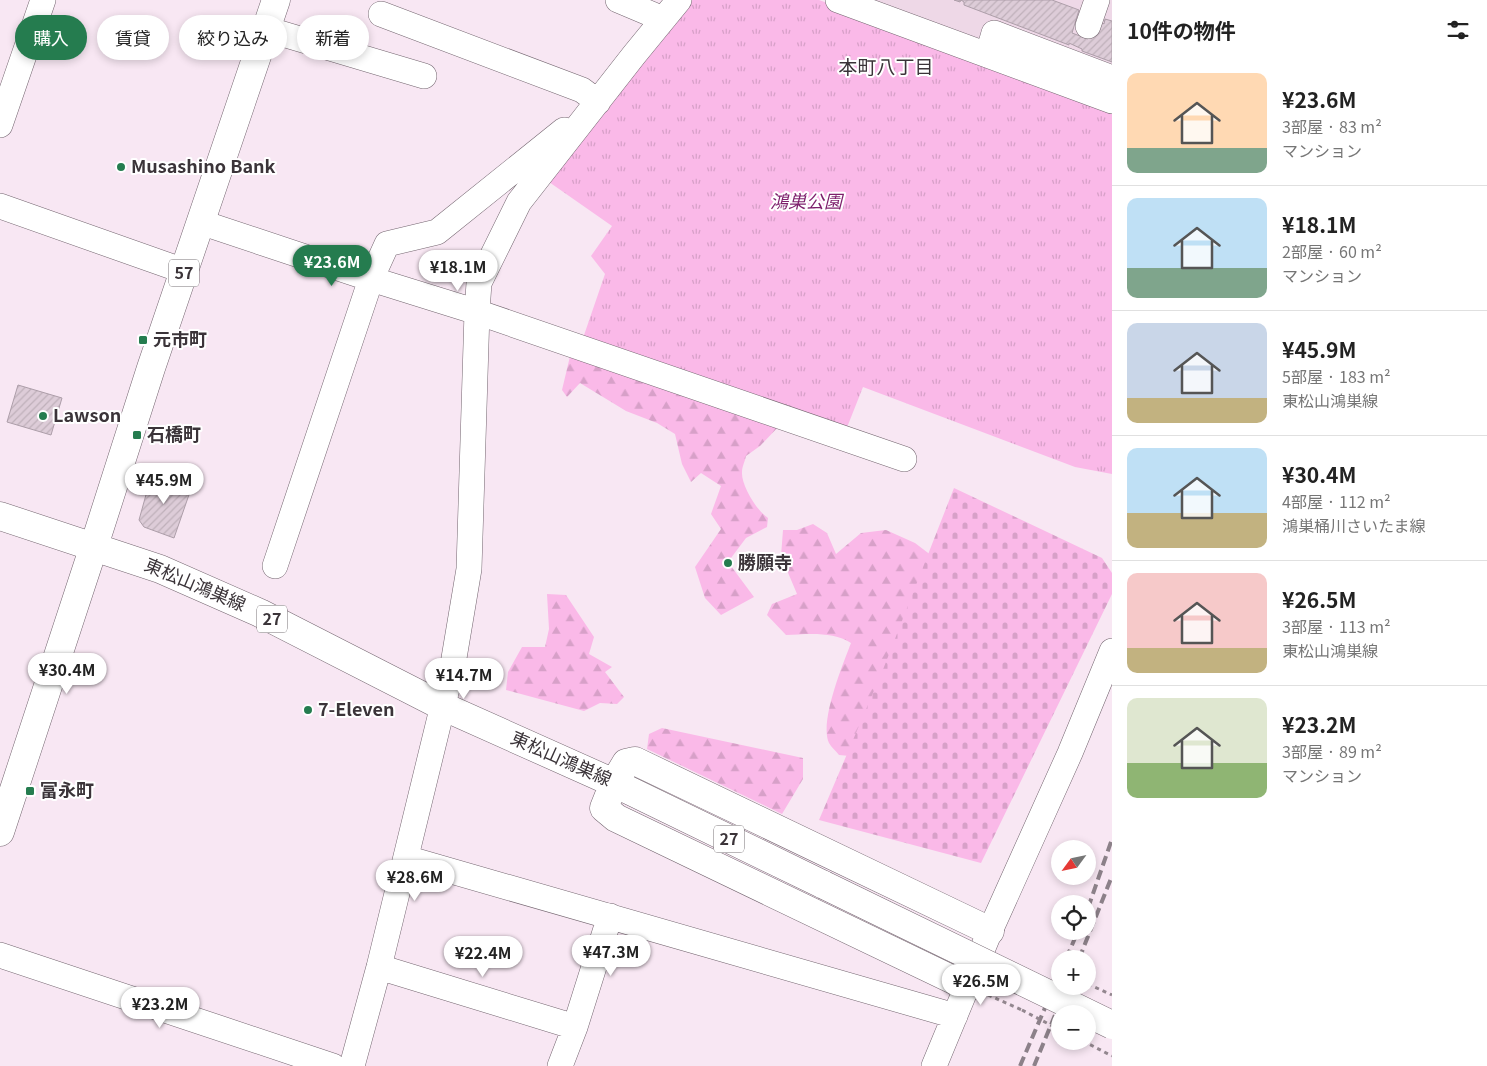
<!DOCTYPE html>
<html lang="ja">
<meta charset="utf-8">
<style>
:root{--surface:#fff;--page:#f2f2f2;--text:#222;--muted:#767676;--line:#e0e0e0;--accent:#257c4f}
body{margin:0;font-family:Georgia,"Noto Sans JP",serif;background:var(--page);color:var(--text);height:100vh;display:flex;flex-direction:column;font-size:19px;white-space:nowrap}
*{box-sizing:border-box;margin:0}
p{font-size:16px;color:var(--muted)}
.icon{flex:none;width:28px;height:28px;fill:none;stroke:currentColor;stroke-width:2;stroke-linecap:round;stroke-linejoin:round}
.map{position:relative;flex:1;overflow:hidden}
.details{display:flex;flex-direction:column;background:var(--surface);width:375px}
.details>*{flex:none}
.banner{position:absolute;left:15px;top:15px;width:475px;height:45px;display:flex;gap:10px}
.needle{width:32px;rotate:237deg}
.controls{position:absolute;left:1051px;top:840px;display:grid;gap:10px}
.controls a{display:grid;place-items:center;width:45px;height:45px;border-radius:50%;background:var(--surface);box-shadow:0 2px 8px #0003;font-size:25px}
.price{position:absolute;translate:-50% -42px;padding:0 11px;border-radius:18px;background:#fff;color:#222;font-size:16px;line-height:32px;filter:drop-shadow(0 1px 2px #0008)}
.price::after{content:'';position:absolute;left:50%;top:30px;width:15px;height:11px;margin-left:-8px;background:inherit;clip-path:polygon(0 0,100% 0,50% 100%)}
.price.active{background:var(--accent);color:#fff}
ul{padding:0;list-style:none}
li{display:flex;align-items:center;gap:15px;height:125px;padding:0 15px}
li+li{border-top:1px solid var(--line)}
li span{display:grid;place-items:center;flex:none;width:140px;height:100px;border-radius:10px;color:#555}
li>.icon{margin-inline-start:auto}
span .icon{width:60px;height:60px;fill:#fffc;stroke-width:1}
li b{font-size:21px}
h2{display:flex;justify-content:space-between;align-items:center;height:60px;padding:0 15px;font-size:21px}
.tag{padding:0 18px;border-radius:22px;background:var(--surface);box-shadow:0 2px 8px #0003;font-size:18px;line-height:45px}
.tag.active{background:var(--accent);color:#fff}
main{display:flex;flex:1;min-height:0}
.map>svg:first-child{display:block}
</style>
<main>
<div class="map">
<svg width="1112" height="1066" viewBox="0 0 1112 1066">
<defs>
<pattern id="forest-firs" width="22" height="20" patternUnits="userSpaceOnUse" patternTransform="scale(1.25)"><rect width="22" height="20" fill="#fab9e8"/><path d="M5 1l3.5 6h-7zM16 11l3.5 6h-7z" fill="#d7a0c8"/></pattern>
<pattern id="cemetery-stones" width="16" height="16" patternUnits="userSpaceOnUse" patternTransform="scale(1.25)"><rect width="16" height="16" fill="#fab9e8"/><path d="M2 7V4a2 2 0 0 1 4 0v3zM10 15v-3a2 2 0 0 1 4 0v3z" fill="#d7a0c8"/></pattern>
<pattern id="park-tufts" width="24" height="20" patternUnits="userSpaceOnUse" patternTransform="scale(1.25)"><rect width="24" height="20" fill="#fab9e8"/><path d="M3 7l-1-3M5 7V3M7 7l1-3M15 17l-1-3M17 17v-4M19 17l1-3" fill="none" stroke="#d7a0c8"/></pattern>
<pattern id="building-hatch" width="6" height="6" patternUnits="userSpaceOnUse" patternTransform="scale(1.25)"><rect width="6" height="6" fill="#ddccd8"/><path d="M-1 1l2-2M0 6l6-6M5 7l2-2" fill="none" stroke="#bfb0ba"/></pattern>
</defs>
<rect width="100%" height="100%" fill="#f8e7f3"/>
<path fill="#eed8e7" d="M857,0H1112V97Z"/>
<path fill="url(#forest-firs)" d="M571,352L780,425L760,446L746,456C745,461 742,467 742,472C741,485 757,511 768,518L767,527L746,538L728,562L754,597L721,615L705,598L695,567L721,529L711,514L721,486L701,473L691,482L682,464L675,434L657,423L626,411L580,383L567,397L562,390Z
M813,524L827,533L836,554L861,533L886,530L915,543L940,562L861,757L839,755C836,751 831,747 829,743C819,722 843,664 851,643C833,631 807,634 786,635L767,615L772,604L797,594L781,556L783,530H797Z
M547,594L566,595L594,637L589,654L612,667L605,672L624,697L617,704L600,703L584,711L506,690L508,672L522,647H545L549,629Z
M662,728L803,758V779L782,814L647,749L649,734Z"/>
<path fill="url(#cemetery-stones)" d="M954,488L1102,558L1112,573V594L981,863L819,820L884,667Z"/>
<path fill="url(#park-tufts)" d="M689,0H819L1112,107V474L1075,467L863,387L844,435L582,341L605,274L591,256L612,226L549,182Z"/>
<path fill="url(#building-hatch)" stroke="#ad9ea9" d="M954,0H1052L1079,10L1072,33L1088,39L1100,21L1104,24L1105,19L1112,21V62L1082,51V49L1069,43V45L964,5V2L961,0L960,2Z
M18,385L62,398L51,435L7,422Z
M152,473L192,486L174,538L144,527L139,520Z"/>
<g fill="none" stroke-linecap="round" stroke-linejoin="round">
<g stroke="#746670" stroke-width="26">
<path id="minor" d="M618,0L663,19
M838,0L1112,101
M381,14L582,90L598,102
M1088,26L1097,0
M266,29L424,76
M988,54L994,33L1112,78
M0,125L43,0
M0,206L184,271
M200,222L371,279L477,312L904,459
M275,566L371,279L387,244L437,232L564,130
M406,858L955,1016
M0,955L333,1066
M379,967L575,1027
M352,1066L379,967L453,664L469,569L477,312L479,283L519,202L634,55L679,0
M560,1066L575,1027L610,916
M934,1066L990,931L1070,753L1112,651"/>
</g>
<g stroke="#746670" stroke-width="29">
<path id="major" d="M0,516L160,569L260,613L442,706L614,783L824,885
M0,832L94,546L151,368L276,0
M968,987L616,818L604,808L614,783L626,763L635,761L990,931"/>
</g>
<path stroke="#93878f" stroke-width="3" stroke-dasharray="4 4" stroke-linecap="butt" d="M1088,984L1112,995
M988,995L1022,1010
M1083,1041L1112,1056"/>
<use href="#minor" stroke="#fff" stroke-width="25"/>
<use href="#major" stroke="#fff" stroke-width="28"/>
<path stroke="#8c8189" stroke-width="4" stroke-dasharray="10 5" stroke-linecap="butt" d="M1088,908L1112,839
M1066,959L1078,931
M1079,959L1112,876
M1020,1066L1060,973
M1034,1066L1067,986"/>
<g stroke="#746670" stroke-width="29" stroke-linecap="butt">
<path id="major-bridge" d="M824,885L1112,1025"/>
</g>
<path stroke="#93878f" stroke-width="3" stroke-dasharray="4 4" stroke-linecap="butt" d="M1022,1010L1060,1030"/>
<use href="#major-bridge" stroke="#fff" stroke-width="28"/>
</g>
<g fill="#257c4f" stroke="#fff" stroke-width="2">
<circle cx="121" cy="167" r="5"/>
<rect x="138" y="335" width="10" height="10" rx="2.5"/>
<circle cx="43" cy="416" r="5"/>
<rect x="132" y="430" width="10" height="10" rx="2.5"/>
<circle cx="728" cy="563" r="5"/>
<circle cx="308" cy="710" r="5"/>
<rect x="25" y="786" width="10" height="10" rx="2.5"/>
</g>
<g text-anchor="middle" stroke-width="4" stroke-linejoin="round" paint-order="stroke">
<g fill="#fff" stroke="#767174" stroke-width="1">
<rect x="169" y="259.5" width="30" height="27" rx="4"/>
<rect x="257" y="605.5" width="30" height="27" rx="4"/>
<rect x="714" y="825.5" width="30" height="27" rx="4"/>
</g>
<g font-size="16" font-weight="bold" fill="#3b3439">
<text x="184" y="279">57</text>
<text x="272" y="625">27</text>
<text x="729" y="845">27</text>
</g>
<g font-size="18" font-weight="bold" fill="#3b3439" stroke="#fff" text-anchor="start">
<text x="131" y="173">Musashino Bank</text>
<text x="153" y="346">元市町</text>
<text x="53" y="422">Lawson</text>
<text x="147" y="441">石橋町</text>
<text x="738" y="569">勝願寺</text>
<text x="318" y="716">7-Eleven</text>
<text x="40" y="797">富永町</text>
</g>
<g font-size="18" font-style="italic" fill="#7d1f6c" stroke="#fff">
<text x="806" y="208">鴻巣公園</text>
</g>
<g font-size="18" fill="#3b3439" stroke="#fff">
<text transform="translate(195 585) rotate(23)" y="6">東松山鴻巣線</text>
<text transform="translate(561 759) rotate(24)" y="6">東松山鴻巣線</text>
</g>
<g font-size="19" fill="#3b3439" stroke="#fff">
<text x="886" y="74">本町八丁目</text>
</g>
</g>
</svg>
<div class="controls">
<a><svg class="needle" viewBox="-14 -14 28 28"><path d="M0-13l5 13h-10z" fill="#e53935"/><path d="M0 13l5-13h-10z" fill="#767676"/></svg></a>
<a><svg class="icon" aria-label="locate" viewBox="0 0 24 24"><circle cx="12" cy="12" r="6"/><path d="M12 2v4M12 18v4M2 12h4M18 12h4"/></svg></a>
<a>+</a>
<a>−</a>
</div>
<b class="price active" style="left:332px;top:287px">¥23.6M</b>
<b class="price" style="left:458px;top:292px">¥18.1M</b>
<b class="price" style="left:164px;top:505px">¥45.9M</b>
<b class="price" style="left:67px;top:695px">¥30.4M</b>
<b class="price" style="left:464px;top:700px">¥14.7M</b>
<b class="price" style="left:415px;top:902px">¥28.6M</b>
<b class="price" style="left:611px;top:977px">¥47.3M</b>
<b class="price" style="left:483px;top:978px">¥22.4M</b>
<b class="price" style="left:981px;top:1006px">¥26.5M</b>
<b class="price" style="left:160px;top:1029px">¥23.2M</b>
<div class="banner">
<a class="tag active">購入</a>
<a class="tag">賃貸</a>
<a class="tag">絞り込み</a>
<a class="tag">新着</a>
</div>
</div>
<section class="details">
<h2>10件の物件<svg class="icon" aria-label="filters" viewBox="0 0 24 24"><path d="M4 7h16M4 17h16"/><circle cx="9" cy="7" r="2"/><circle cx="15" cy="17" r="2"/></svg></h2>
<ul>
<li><span style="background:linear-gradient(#ffd9b3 75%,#7fa58c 0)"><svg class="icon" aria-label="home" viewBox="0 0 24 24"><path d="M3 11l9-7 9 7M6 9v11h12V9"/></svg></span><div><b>¥23.6M</b><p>3部屋 · 83 m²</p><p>マンション</p></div></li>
<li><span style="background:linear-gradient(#bfe0f5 70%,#7fa58c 0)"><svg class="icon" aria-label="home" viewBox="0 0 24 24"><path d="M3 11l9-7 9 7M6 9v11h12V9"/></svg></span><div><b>¥18.1M</b><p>2部屋 · 60 m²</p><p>マンション</p></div></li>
<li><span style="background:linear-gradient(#c9d6e8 75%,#c2b280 0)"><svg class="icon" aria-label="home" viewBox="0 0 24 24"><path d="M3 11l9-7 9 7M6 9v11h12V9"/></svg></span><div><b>¥45.9M</b><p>5部屋 · 183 m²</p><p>東松山鴻巣線</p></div></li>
<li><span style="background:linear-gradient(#bfe0f5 65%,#c2b280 0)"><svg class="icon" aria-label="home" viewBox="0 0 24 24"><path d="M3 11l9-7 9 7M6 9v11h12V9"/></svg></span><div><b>¥30.4M</b><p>4部屋 · 112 m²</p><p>鴻巣桶川さいたま線</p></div></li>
<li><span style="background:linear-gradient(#f6c9c9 75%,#c2b280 0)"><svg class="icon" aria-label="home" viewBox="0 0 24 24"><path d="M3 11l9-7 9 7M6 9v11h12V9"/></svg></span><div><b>¥26.5M</b><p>3部屋 · 113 m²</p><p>東松山鴻巣線</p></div></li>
<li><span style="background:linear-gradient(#dfe7d0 65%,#8fb573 0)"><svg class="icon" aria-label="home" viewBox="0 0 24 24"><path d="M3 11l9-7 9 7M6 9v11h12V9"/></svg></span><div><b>¥23.2M</b><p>3部屋 · 89 m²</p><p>マンション</p></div></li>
</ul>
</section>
</main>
